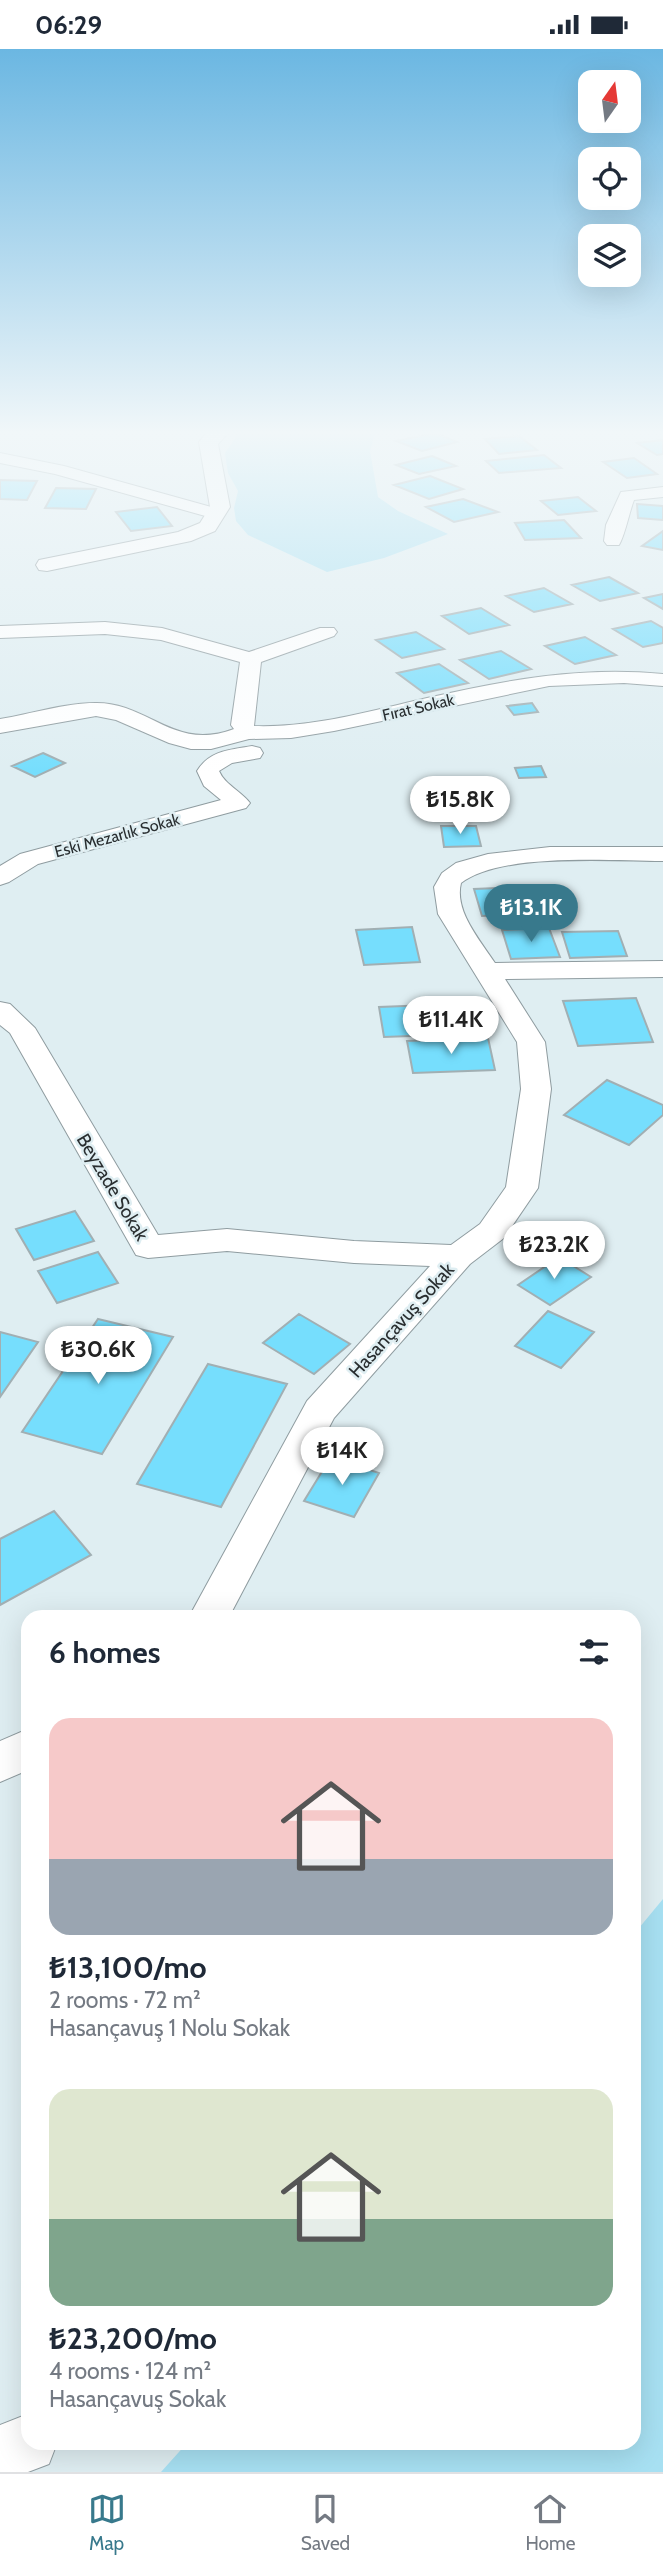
<!DOCTYPE html>
<meta charset="utf-8">
<style>
:root{--surface:#fff;--page:#f2f2f3;--text:#1f2937;--muted:#747a83;--line:#e0e1e3;--accent:#38798c}
body{margin:0;font-family:Cabin,sans-serif;background:var(--page);color:var(--text);height:100vh;display:flex;flex-direction:column;font-size:26px;white-space:nowrap}
*{box-sizing:border-box;margin:0}
p{font-size:23px;color:var(--muted)}
.icon{flex:none;width:38px;height:38px;fill:none;stroke:currentColor;stroke-width:2;stroke-linecap:round;stroke-linejoin:round}
.map{position:relative;flex:1;overflow:hidden}
.panel{position:absolute;left:21px;top:1561px;width:620px;height:840px;display:flex;flex-direction:column;background:var(--surface);border-radius:21px;box-shadow:0 7px 28px #0002}
.panel>*{flex:none}
.needle{width:46px;rotate:14deg}
.buttons{position:absolute;left:578px;top:21px;display:grid;gap:14px}
.buttons a{display:grid;place-items:center;width:63px;height:63px;border-radius:14px;background:var(--surface);box-shadow:0 7px 28px #0002;font-size:35px}
.price{position:absolute;translate:-50% -60px;padding:0 16px;border-radius:24px;background:#fff;color:#222;font-size:23px;line-height:46px;filter:drop-shadow(0 2px 4px #0008)}
.price::after{content:'';position:absolute;left:50%;top:42px;width:21px;height:16px;margin-left:-10px;background:inherit;clip-path:polygon(0 0,100% 0,50% 100%)}
.price.selected{background:var(--accent);color:#fff}
ul{padding:0;list-style:none}
li{display:grid;align-content:center;gap:14px;height:371px;padding:0 28px}
li span{display:grid;place-items:center;height:217px;border-radius:21px;color:#555}
li>.icon{margin-inline-start:auto}
span .icon{width:126px;height:126px;fill:#fffc;stroke-width:1}
li b{font-size:30px}
h2{display:flex;justify-content:space-between;align-items:center;height:84px;padding:0 28px;font-size:30px}
.status{display:flex;justify-content:space-between;align-items:center;height:49px;padding:0 35px;background:var(--surface);direction:ltr}
.status svg{height:19px;fill:currentColor}
.tab-bar{display:flex;justify-content:space-around;align-items:center;height:98px;border-top:2px solid var(--line);background:var(--surface);font-size:19px;color:var(--muted)}
.tab-bar a{display:grid;justify-items:center;gap:4px}
.tab-bar .selected{color:var(--accent)}
.map>svg:first-child{display:block}
</style>
<div class="status"><b>06:29</b><svg viewBox="0 0 49 12"><path d="M0 12V9h3v3zM5 12V6h3v6zM10 12V3h3v9zM15 12V0h3v12zM26 1h20v11H26zM47 4h2v5h-2z"/></svg></div>
<div class="map">
<svg width="663" height="2423" viewBox="0 0 663 2423">
<rect width="100%" height="100%" fill="#dfeef2"/>
<path fill="#a7e0f2" d="M238,385H375L370,402L378,448L398,462L448,485L384,509L327,523L248,486L236,472L234,459L238,442L228,424L225,404Z
M663,1850V2423H161L187,2394H634V1885Z"/>
<path fill="#76defd" stroke="#a1afb3" stroke-width="2" d="M430,385H438L457,393L422,402L396,392Z
M519,387L537,401L499,405L485,390Z
M663,391V405L657,406L637,394Z
M544,406L561,419L499,424L486,412Z
M432,407L456,417L419,425L396,416Z
M634,409L657,425L627,429L603,413Z
M430,427L463,440L429,450L394,436Z
M0,431L37,432L27,451L0,450Z
M56,439L96,440L86,460L45,459Z
M578,448L596,462L558,466L541,452Z
M463,450L498,463L454,473L426,458Z
M637,455L663,457V471L638,469Z
M157,458L172,477L131,482L116,463Z
M564,471L581,489L525,491L515,474Z
M663,482V501L642,497Z
M609,528L638,544L600,552L572,536Z
M544,539L572,555L534,563L506,547Z
M663,545V560L644,549Z
M481,559L509,576L469,585L442,567Z
M651,572L663,579V594L643,598L613,580Z
M416,583L444,600L402,609L376,591Z
M585,588L616,606L575,615L545,597Z
M501,602L531,620L489,630L460,611Z
M439,615L468,634L424,644L397,624Z
M532,654L538,663L514,666L507,657Z
M43,704L65,714L35,728L12,717Z
M541,717L546,728L519,729L515,719Z
M441,777H476L481,797L444,798Z
M519,838L529,865L482,867L474,840Z
M412,878L420,913L364,916L356,881Z
M549,879L560,908L511,910L502,881Z
M618,882L627,907L570,909L562,883Z
M636,949L653,993L578,997L563,952Z
M457,955L464,985L384,988L379,958Z
M488,989L495,1021L413,1024L407,992Z
M607,1031L663,1056V1066L629,1096L564,1066Z
M75,1162L94,1192L34,1211L16,1180Z
M98,1203L118,1234L57,1254L38,1222Z
M559,1208L591,1228L550,1256L518,1236Z
M548,1262L594,1283L561,1319L515,1297Z
M299,1265L350,1295L314,1325L263,1294Z
M98,1270L173,1288L102,1405L22,1383Z
M0,1283L38,1293L0,1348Z
M208,1315L287,1335L221,1458L137,1435Z
M331,1408L379,1424L354,1468L304,1452Z
M54,1462L91,1506L0,1556V1490Z"/>
<g fill="none" stroke-linecap="round" stroke-linejoin="round">
<g stroke="#8f9ca0" stroke-width="2">
<path id="street" d="M0,404L64,417L222,461L225,465L216,470L55,425L0,414Z
M663,438V448L634,451C629,464 625,486 619,496H607L604,492L606,476L621,443Z
M105,573L162,579L249,603L320,579H334L337,583L334,587L261,613L254,677C312,679 370,662 427,649C506,631 581,617 663,625V637L624,634L549,637L334,682L291,689L249,690L211,700H191L169,694L116,671L96,667L0,684V670C30,665 66,654 95,654C149,653 173,703 234,680L231,676L240,613L161,591L105,585L0,589V577Z
M252,697L260,699L263,704L260,709L232,714L219,722C225,736 241,742 250,754L246,759L38,815L9,833L0,836V817L20,805L221,751L204,737L197,722C210,701 230,701 252,697Z
M550,798H663V812C611,812 502,803 461,834C454,862 480,891 495,914L663,912V928L505,930L545,993L551,1040L538,1139L504,1189L470,1215L334,1369L229,1568H189L307,1352L430,1217L354,1214L227,1202L148,1209L136,1206L10,984L0,976V953L10,955L35,979L158,1186L227,1180L354,1192L451,1196L480,1175L506,1138L521,1040L517,993L438,865L434,838L442,824L456,814L488,805Z
M28,1680V1721L0,1733V1692Z
M28,2365V2394H57L49,2415L28,2423H0V2376Z"/>
</g>
<g stroke="#8f9ca0" stroke-width="2">
<path id="secondary" d="M206,385H227L218,395L230,458L215,482L191,492L47,522L39,521L36,516L39,511L178,483L200,474L210,458L199,393Z"/>
</g>
<use href="#street" fill="#fff" fill-rule="evenodd"/>
<use href="#secondary" fill="#fff" fill-rule="evenodd"/>
</g>
<linearGradient id="sky" x2="0" y2="1"><stop stop-color="#6bb7e2"/><stop offset="0.53" stop-color="#f1f7f9"/><stop offset="1" stop-color="#f1f7f9" stop-opacity="0"/></linearGradient>
<rect width="663" height="724" fill="url(#sky)"/>
<g text-anchor="middle" stroke-width="5" stroke-linejoin="round" paint-order="stroke">
<g font-size="16" fill="#292e30" stroke="#dfeef2">
<text transform="translate(418 658) rotate(-13)" y="6">Fırat Sokak</text>
<text transform="translate(117 786) rotate(-15)" y="6">Eski Mezarlık Sokak</text>
</g>
<g font-size="19" fill="#292e30" stroke="#dfeef2">
<text transform="translate(113 1138) rotate(59)" y="7">Beyzade Sokak</text>
<text transform="translate(401 1271) rotate(-48)" y="7">Hasançavuş Sokak</text>
</g>
</g>
</svg>
<div class="buttons">
<a><svg class="needle" viewBox="-14 -14 28 28"><path d="M0-13l5 13h-10z" fill="#e53935"/><path d="M0 13l5-13h-10z" fill="#747a83"/></svg></a>
<a><svg class="icon" aria-label="locate" viewBox="0 0 24 24"><circle cx="12" cy="12" r="6"/><path d="M12 2v4M12 18v4M2 12h4M18 12h4"/></svg></a>
<a><svg class="icon" aria-label="layers" viewBox="0 0 24 24"><path d="M12 4l9 5-9 5-9-5zM3 14l9 5 9-5"/></svg></a>
</div>
<b class="price" style="left:460px;top:787px">₺15.8K</b>
<b class="price selected" style="left:531px;top:895px">₺13.1K</b>
<b class="price" style="left:451px;top:1007px">₺11.4K</b>
<b class="price" style="left:554px;top:1232px">₺23.2K</b>
<b class="price" style="left:98px;top:1337px">₺30.6K</b>
<b class="price" style="left:342px;top:1438px">₺14K</b>
<section class="panel">
<h2>6 homes<svg class="icon" aria-label="filters" viewBox="0 0 24 24"><path d="M4 7h16M4 17h16"/><circle cx="9" cy="7" r="2"/><circle cx="15" cy="17" r="2"/></svg></h2>
<ul>
<li><span style="background:linear-gradient(#f6c9c9 65%,#9aa5b1 0)"><svg class="icon" aria-label="home" viewBox="0 0 24 24"><path d="M3 11l9-7 9 7M6 9v11h12V9"/></svg></span><div><b>₺13,100/mo</b><p>2 rooms · 72 m²</p><p>Hasançavuş 1 Nolu Sokak</p></div></li>
<li><span style="background:linear-gradient(#dfe7d0 60%,#7fa58c 0)"><svg class="icon" aria-label="home" viewBox="0 0 24 24"><path d="M3 11l9-7 9 7M6 9v11h12V9"/></svg></span><div><b>₺23,200/mo</b><p>4 rooms · 124 m²</p><p>Hasançavuş Sokak</p></div></li>
</ul>
</section>
</div>
<nav class="tab-bar">
<a class="selected"><svg class="icon" aria-label="map" viewBox="0 0 24 24"><path d="M3 6l6-2 6 2 6-2v14l-6 2-6-2-6 2zM9 4v14M15 6v14"/></svg>Map</a>
<a><svg class="icon" aria-label="saved" viewBox="0 0 24 24"><path d="M7 4h10v16l-5-4-5 4z"/></svg>Saved</a>
<a><svg class="icon" aria-label="home" viewBox="0 0 24 24"><path d="M3 11l9-7 9 7M6 9v11h12V9"/></svg>Home</a>
</nav>
